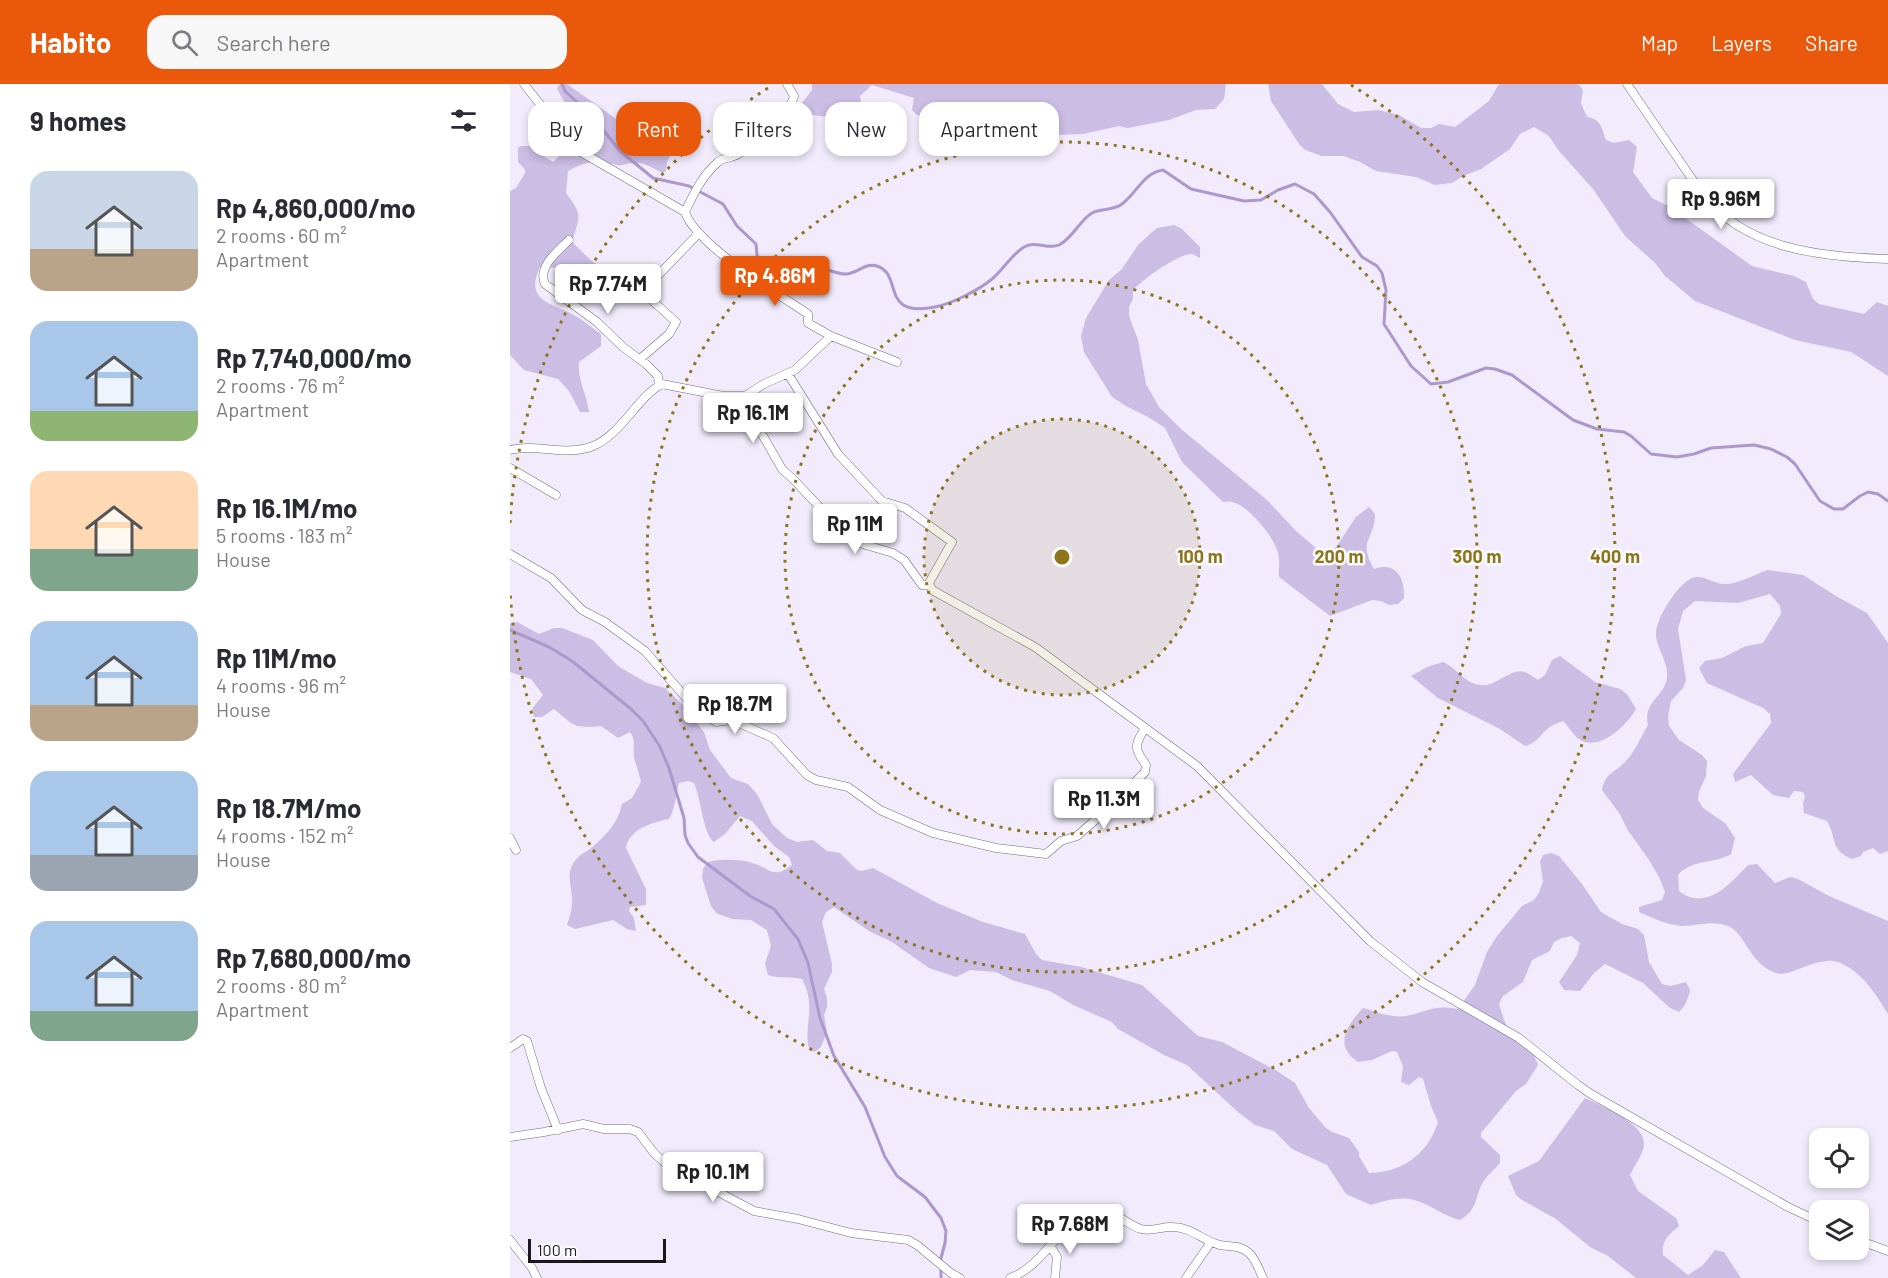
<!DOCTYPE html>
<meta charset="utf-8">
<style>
:root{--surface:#fff;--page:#f7f7f7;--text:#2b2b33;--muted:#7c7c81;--accent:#ea580c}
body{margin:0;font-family:Barlow,sans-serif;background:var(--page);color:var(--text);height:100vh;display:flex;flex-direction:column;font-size:22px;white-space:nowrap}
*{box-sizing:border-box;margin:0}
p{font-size:20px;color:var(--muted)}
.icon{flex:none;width:33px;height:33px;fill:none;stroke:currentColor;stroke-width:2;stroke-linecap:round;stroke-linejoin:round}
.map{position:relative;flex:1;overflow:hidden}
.panel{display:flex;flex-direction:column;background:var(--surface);width:510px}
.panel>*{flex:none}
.top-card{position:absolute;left:18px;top:18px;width:570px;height:54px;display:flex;gap:12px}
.controls{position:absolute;left:1299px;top:1044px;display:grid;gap:12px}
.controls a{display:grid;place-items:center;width:60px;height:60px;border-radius:12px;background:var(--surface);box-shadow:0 3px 9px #0003;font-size:30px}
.scale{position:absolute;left:18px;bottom:15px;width:138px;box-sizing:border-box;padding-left:6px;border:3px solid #1a171d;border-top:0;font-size:16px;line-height:21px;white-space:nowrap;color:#1a171d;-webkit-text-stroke:4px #fcfbff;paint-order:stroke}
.price{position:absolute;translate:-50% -51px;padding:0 14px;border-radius:6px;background:#fff;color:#222;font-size:20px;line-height:39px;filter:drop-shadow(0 2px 3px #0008)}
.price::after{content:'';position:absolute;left:50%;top:36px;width:18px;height:14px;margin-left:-9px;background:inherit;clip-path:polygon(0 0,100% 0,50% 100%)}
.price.current{background:var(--accent);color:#fff}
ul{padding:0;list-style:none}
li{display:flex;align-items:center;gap:18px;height:150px;padding:0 30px}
li span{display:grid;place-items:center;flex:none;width:168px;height:120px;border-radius:18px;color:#555}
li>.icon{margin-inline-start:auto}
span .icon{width:72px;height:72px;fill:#fffc;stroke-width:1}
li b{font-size:26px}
h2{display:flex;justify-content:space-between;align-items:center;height:72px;padding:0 30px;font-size:26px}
.pill{padding:0 21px;border-radius:18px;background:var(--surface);box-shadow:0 3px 9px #0003;font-size:21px;line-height:54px}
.pill.current{background:var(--accent);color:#fff}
header{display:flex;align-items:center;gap:36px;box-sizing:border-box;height:84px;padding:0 30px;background:var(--accent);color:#fff}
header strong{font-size:28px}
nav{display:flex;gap:33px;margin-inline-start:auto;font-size:21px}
.search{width:420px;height:54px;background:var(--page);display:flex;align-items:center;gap:15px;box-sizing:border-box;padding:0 21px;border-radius:18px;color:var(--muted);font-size:22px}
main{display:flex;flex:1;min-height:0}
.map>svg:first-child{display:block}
</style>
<header>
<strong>Habito</strong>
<div class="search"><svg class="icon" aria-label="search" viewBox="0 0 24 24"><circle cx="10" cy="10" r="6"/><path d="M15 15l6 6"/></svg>Search here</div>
<nav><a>Map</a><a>Layers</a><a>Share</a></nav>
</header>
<main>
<section class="panel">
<h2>9 homes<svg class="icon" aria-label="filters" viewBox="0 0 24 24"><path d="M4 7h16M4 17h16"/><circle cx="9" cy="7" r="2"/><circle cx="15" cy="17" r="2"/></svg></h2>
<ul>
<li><span style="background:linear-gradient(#c9d6e8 65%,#b9a48a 0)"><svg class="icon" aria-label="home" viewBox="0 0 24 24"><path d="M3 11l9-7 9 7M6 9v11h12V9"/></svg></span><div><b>Rp 4,860,000/mo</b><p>2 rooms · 60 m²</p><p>Apartment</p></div></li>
<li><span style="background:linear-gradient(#a9c7e8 75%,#8fb573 0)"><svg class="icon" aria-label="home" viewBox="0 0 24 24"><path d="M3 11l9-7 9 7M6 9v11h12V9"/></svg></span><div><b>Rp 7,740,000/mo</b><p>2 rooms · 76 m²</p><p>Apartment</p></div></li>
<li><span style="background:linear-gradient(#ffd9b3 65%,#7fa58c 0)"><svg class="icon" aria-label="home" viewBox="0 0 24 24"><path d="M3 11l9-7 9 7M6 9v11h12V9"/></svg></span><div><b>Rp 16.1M/mo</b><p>5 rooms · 183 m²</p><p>House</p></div></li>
<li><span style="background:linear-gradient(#a9c7e8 70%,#b9a48a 0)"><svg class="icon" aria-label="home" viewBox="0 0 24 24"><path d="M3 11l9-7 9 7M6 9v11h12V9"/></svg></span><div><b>Rp 11M/mo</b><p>4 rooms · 96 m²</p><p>House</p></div></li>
<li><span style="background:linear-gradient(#a9c7e8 70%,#9aa5b1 0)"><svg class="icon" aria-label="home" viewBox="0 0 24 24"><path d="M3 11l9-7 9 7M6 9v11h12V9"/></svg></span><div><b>Rp 18.7M/mo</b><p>4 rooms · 152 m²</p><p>House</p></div></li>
<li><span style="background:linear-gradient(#a9c7e8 75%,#7fa58c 0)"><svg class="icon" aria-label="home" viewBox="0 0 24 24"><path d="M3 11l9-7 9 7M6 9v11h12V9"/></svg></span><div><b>Rp 7,680,000/mo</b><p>2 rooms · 80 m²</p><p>Apartment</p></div></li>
</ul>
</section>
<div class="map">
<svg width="1378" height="1194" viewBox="0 0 1378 1194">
<rect width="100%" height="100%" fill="#f1ebfc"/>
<path fill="#cbbde3" d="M50,0H57L105,34L143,51L152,61L163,66L157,78L156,87L153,89C144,85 133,77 122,79C117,79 114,82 108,81C85,77 80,75 58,87L56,109C73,132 70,131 62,158C69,164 76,172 83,178C87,181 93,183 96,186C105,194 92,205 85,209L48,184L30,183C14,217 41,219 64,231C73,236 82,244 91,250V262L69,278C67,295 77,311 79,328H70L59,307L48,295L14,286L0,271V107L6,104L15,89V85L8,78V64L11,62H23L32,71L43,78L57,64C72,63 84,64 94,52C89,40 77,39 68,31C58,24 52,15 47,4Z
M302,0H716L714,15L705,25L686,26L659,36L618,44L609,42L573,50L520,52L493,64L482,62L455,64L436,43L407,31L402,26L404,14L362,1L350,12L352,25L357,32L352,39L322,36L319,33L302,31L292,19L302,6Z
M758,0H812L828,20L844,28L868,26L889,31L911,44H921L929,40L945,43L979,17L989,0H1068L1073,6L1071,19L1077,33C1092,36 1091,43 1096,56L1104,59L1119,56L1127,63L1123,88L1142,114L1160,123L1242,182L1284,192L1296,198L1303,215L1309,220L1354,230L1367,218L1378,222V292L1341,268L1285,256L1185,217L1155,192L1145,179L1115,152L1083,105L1049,67L1039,52L1024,43L1010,50L1000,65L971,85L953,92L942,99L925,101L906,93L866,87L850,78L834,72H812L795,66L789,60L761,17Z
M664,141L672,145L690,163V174C688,173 683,170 681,170C668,170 632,196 623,206V215L619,223V232L628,256L636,300L649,323L671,345L757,416L786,447L814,471L822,469L846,433L859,423L865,430C865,456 847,456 864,485C886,477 895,494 894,514L888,520L879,521L871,517L862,516L820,532L769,493C768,486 770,481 769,474C768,457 739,421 722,418C719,417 716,418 713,418L672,378L655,344L640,334L616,322L602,313L574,268L571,252L576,234L599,196L612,185L628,161L641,149L647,144Z
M1257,486L1293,491L1326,512L1357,529L1378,559V767L1370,770L1363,764L1353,768L1351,772L1342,775C1319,765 1328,756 1317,737L1294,729L1293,720L1295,712L1293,708L1284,707L1279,714L1263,711L1241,691L1225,698L1223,690L1261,639L1260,630L1253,624L1197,599L1189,584L1195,577L1212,574L1236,562L1253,559L1271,530L1270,522L1260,510L1228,519L1185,517L1173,527L1168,545L1176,596L1173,604L1161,617L1158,632L1159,642L1169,656L1192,671L1197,677L1196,692L1189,708L1188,716L1193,724L1215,739L1225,754L1221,770C1205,780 1181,775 1168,791L1169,807C1196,828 1220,800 1238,781L1247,780L1265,799L1280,793L1288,795L1319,812L1378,837V930C1366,910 1349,883 1324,877C1317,876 1304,879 1297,882C1286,885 1277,892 1266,889C1239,880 1235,848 1218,842C1200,836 1189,842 1172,842C1157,841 1143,834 1129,828V823L1152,816L1155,808L1149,793L1139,776L1117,745L1110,730L1092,706C1096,687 1104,690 1115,678C1125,668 1131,653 1138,641C1132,616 1159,612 1157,588C1156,574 1145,561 1146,548C1147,533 1170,495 1186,493C1195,492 1203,499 1213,500C1227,501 1244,491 1257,486Z
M7,538L29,550L44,544H52L83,556L108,582L137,599L155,604L174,622L194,648L200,666L221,694L238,700L247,710L262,740L277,754L287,758L303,756L317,767L330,769L347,786L351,787L363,784L427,819L473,838L515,850L526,870L532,876L571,883L632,901L688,952L712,958L767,987L785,999L799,1024L815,1043L822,1048L839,1054L849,1068V1072L859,1089C892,1089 918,1070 928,1038L921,1022L913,995L909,993L899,1001L891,998L893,982L887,968L882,967L862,976L848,978C823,962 837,941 853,924C867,928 881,934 896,932C917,928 923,920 948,925L965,901L977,868L987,852L1012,822L1024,816L1029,809L1033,797L1030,778L1033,771L1041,769L1049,772L1072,800L1091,828L1112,840L1128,845L1134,851L1139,878L1152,900L1160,902L1176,898L1180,906C1178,915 1176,921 1169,928L1160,924L1133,899L1095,880L1084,889L1070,907L1054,906L1049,898L1067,871L1070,859L1061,852L1052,854L1044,858L1040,867L1022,876L1013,898L993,912L989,920L994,936L1003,953L1023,969L1028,981L1016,1000L1006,1007L971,1049V1053L990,1071V1079C985,1085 977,1091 973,1098C964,1113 969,1125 950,1136C933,1132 920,1120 904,1116C890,1112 874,1117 861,1121L836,1110L817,1081L782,1065L764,1047L745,1041L729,1029L677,981L654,971L608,945L602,938L563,921L540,907L502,896L486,888L460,886L446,893L419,884L382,858L359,847L324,823L316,828L312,838L322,880V888L314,905L317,914V923L314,931L317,948L311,963L304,968L298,962C295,937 306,921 292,895C281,892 270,895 258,891L255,879L261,862L257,846L241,836L222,835L206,829L201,822L192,794L193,785L198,778C210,775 230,775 242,779C261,784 262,796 282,781L279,773L264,762L242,737L230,732L215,750L204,758C193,750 191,714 184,699L178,697L169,699C165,712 166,723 159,735C143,738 119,745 116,764L136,805V821L120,823L119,827L124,834L126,847L117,845L103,836L65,845L57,841C59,835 61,828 62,822C64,807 54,790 65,777C68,772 75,768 80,765C95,752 108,740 112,720L122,714L131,698C129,689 126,681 124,673C122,663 127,658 120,648L108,654L91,642C62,645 64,641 44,625L32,633H24L22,625L33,611L21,595L0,588V540Z
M1050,572L1085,598L1110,605L1117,610L1126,625C1117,641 1089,669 1069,655C1063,651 1058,642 1053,637C1031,643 1032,658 1015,662L990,645L928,614L901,592L917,583L933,578C947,584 954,599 970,601C986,604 1000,583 1015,588C1019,590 1024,593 1028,596L1035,591L1042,576Z
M1075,1014C1091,1022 1134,1038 1134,1060C1134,1069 1124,1082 1120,1091L1128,1107L1166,1134L1169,1142C1159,1151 1151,1156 1153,1171L1178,1191L1193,1181L1205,1166L1214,1168L1231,1194H1126L1098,1172L1080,1163L1046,1135L1012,1116L1006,1111L998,1092L1029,1077Z"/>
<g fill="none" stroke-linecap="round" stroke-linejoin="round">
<path stroke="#ad98cd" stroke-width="3" d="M52,0L55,7L83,33L110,67L143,94L179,102L213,120L227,142L246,160L248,181L257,191C264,191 273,191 280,190C288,188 294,183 302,183C313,182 326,191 337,190C348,189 356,178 367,182C394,191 369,234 425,223C441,220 469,206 482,195C493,186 501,171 514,163C525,156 538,166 549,161C563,154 569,137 582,129C591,124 603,127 612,120C627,109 633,89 653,86L681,105L734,117L751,116L768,106L785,100L804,110L820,128L852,173L867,182L872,189L876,206L874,240L901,282L921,300L938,298L976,284L985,285L1002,291L1063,336L1087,345L1114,348L1121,352L1141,370L1167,373L1184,370L1201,364L1244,361L1261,365L1277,373L1285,380L1310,417L1324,425H1333L1350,412L1358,408L1368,410L1378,417
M0,546L39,563L62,577L121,625L133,637L149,661L159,684L174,734L175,751L178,759L188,773L240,812L264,825L288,855L298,879L310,934L324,972L355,1023L375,1073L387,1092L415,1113L431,1134L436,1147L435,1159L431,1174V1194"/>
<g stroke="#736e7d" stroke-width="9">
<path id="minor" d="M14,0L55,52L71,68L175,128C186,161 267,209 298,230V239L321,252L387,278
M1117,0L1193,111C1237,166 1313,173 1378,175
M175,128C184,109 192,92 208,78C214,73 224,74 230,69C244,60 281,28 284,12L277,0
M59,156C48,167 27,183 35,200L87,238L113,263L136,280L148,292L149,302
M130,275L159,250L166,238L136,211L134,206L189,149
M278,290L328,370L372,417L395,424L442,458L419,499L422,506L525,563L687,682L860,857L912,898L1009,954L1068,1001L1081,1010L1278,1123L1310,1138
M226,313L232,330L249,345L272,385L284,396L316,430L349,459L383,469L394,476L412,501H419
M0,366C27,359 56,373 83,362C111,351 127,313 152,300L213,312H235L254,300L285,286L321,252
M0,384L46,411
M0,470L41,494L72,526L95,538L135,567L185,624L206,638L222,636L263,654L297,691L306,696L338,703L370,726L423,749L486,764L536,770L551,757L567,752L599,724L635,688L636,681C624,664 624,662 635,644
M0,754L6,766
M0,964L13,955L17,957L31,1004L48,1046
M0,1053L34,1048L73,1040L94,1045H120L128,1048L144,1069L156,1080L244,1127L288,1135L341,1149L398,1156L407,1161L441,1189L450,1194
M0,1156L22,1184L27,1194
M1348,1156L1378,1167
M541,1163L547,1173L545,1194
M500,1194C534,1182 547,1141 581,1128C602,1121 614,1140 631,1145C642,1148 653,1142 663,1143C681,1143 693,1157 710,1161C720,1163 732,1161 740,1170C746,1176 749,1186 753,1194
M676,1194L701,1158"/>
</g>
<use href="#minor" stroke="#fff" stroke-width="8"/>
</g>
<circle cx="552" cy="473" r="138" fill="#8d7519" fill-opacity=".12"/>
<g fill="none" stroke="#8d7519" stroke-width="3" stroke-dasharray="3 6">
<circle cx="552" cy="473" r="138"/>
<circle cx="552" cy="473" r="277"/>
<circle cx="552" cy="473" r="415"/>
<path d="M0 439A553 553 0 0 1 263 1M841 1A553 553 0 1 1 0 507"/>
</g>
<circle cx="552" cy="473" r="9" fill="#8d7519" stroke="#fcfbff" stroke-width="3"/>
<g font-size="18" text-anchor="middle" font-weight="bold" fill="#8d7519" stroke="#fcfbff" stroke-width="5" stroke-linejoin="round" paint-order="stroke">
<text x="690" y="479">100 m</text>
<text x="829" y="479">200 m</text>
<text x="967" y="479">300 m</text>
<text x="1105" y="479">400 m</text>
</g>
</svg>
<div class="controls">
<a><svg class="icon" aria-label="locate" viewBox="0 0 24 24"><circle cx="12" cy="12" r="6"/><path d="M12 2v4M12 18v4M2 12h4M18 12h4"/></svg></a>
<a><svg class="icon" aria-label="layers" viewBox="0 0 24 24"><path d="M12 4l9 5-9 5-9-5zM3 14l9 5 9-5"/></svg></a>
</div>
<div class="scale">100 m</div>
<b class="price" style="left:1211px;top:146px">Rp 9.96M</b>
<b class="price current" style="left:265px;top:223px">Rp 4.86M</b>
<b class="price" style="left:98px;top:231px">Rp 7.74M</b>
<b class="price" style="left:243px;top:360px">Rp 16.1M</b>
<b class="price" style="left:345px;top:471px">Rp 11M</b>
<b class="price" style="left:225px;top:651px">Rp 18.7M</b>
<b class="price" style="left:594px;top:746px">Rp 11.3M</b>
<b class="price" style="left:203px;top:1119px">Rp 10.1M</b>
<b class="price" style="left:560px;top:1171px">Rp 7.68M</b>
<div class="top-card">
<a class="pill">Buy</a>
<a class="pill current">Rent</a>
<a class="pill">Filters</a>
<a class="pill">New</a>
<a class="pill">Apartment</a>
</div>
</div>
</main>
